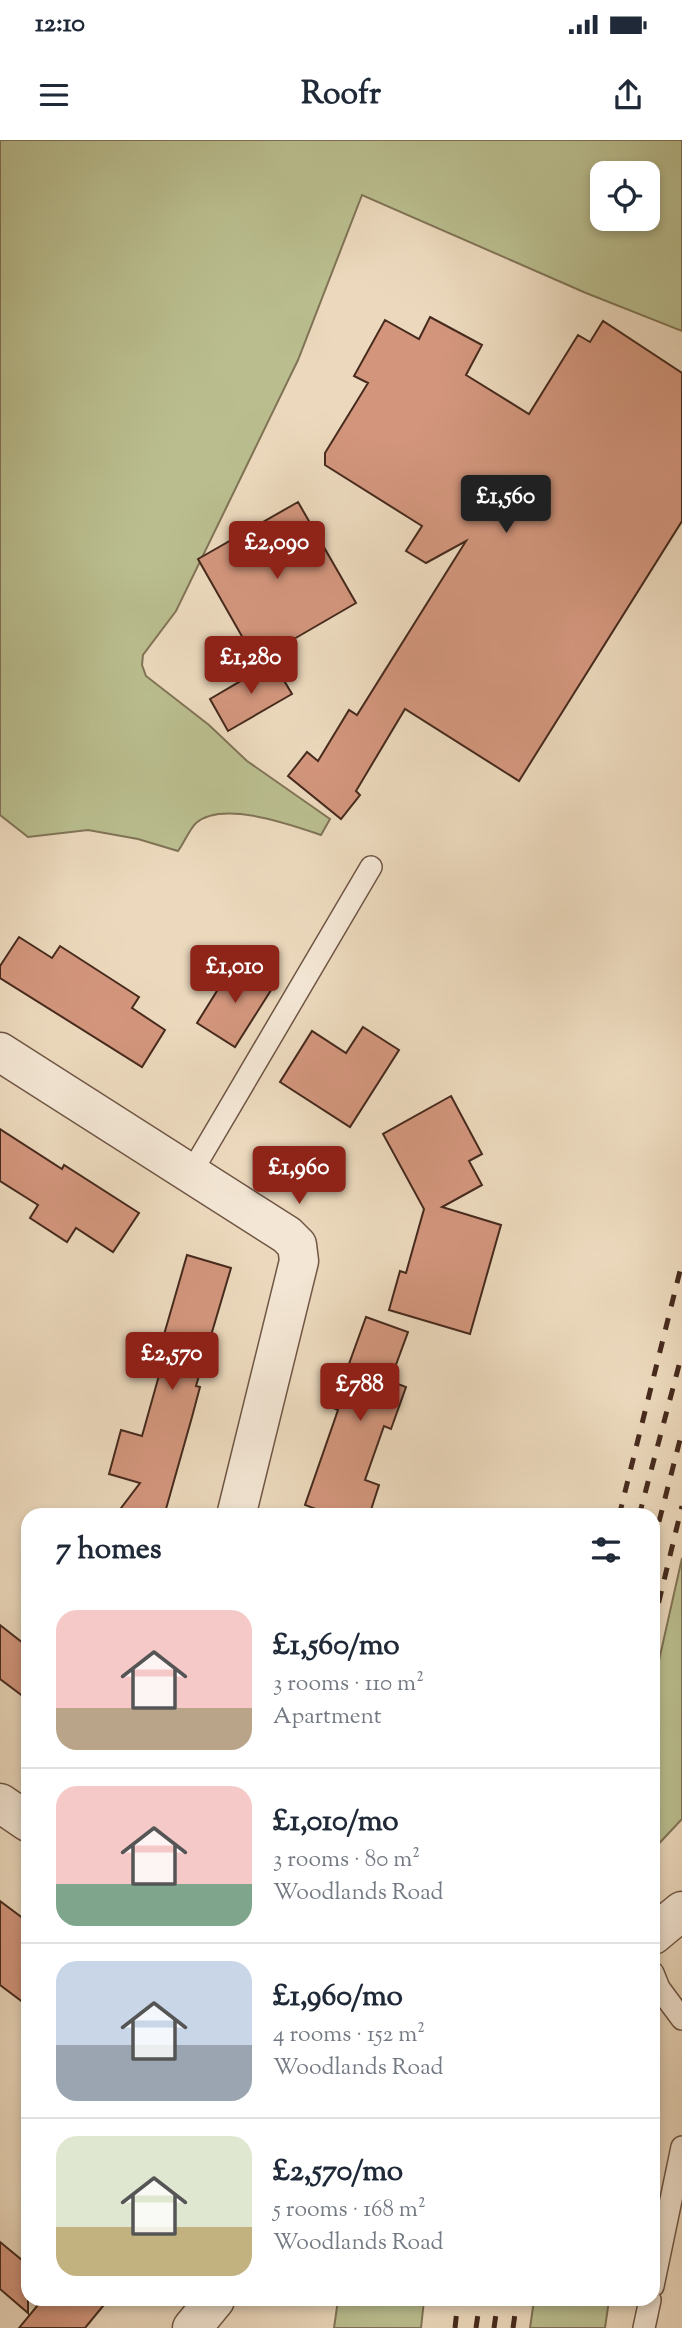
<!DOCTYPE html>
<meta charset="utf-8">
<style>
:root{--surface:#fff;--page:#f2f2f3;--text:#1f2937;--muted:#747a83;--line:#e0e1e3;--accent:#8f2418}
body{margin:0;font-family:"Sorts Mill Goudy",serif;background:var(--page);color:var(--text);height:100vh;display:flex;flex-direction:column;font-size:26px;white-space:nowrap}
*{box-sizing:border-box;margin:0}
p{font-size:23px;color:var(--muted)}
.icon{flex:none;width:38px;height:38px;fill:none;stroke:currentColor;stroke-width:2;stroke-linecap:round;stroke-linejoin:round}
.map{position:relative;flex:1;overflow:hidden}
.panel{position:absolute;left:21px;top:1368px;width:639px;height:798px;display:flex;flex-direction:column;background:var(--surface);border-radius:21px;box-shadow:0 4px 10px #0003}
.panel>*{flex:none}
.buttons{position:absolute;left:590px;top:21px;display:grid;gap:14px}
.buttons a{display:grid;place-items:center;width:70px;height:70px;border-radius:14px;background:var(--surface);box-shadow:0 4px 10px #0003;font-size:35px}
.price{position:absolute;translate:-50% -60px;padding:0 16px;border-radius:7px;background:var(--accent);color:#fff;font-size:23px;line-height:46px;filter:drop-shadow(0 2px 4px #0008)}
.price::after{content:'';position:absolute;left:50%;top:42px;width:21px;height:16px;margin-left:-10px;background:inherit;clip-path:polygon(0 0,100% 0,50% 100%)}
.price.current{background:#222;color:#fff}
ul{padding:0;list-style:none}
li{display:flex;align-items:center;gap:21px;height:175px;padding:0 35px}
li+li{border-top:2px solid var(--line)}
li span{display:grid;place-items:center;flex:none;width:196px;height:140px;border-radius:21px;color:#555}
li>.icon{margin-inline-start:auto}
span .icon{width:84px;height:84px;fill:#fffc;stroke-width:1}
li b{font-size:30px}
h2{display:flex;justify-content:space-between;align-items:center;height:84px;padding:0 35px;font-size:30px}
.status{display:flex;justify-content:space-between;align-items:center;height:49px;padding:0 35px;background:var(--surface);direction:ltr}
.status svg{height:19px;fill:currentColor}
header{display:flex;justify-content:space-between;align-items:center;height:91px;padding:0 35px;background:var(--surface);font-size:32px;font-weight:700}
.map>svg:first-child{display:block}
</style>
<div class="status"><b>12:10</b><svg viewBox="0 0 49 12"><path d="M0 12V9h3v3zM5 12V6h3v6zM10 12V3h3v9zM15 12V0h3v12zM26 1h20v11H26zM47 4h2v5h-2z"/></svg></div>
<header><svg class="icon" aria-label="menu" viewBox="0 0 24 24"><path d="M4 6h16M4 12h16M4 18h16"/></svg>Roofr<svg class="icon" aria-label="share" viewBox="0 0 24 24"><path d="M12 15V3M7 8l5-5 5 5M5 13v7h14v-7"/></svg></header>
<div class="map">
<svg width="682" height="2188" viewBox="0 0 682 2188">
<rect width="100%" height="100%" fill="#ecd9bd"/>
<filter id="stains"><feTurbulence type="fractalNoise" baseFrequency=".00286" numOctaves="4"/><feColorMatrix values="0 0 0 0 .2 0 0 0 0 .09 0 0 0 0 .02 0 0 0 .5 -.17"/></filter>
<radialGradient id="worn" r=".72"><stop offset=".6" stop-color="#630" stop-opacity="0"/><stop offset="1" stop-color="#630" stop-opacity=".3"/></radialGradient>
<path fill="#babe8f" stroke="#807456" stroke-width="2" fill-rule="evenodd" d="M0,0H682V191L586,153L362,55L298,220L176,471L143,515L142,525L146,536L209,585L247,621L330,679L321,695C291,685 223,660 196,683C189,690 184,703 178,711L138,699L88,690L28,697L0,675ZM602,33H648V79H602Z
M682,1418V1679L653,1710V1547Z
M338,2160H424L421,2188H334Z
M534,2160H609L605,2188H530Z"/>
<path fill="#d3967d" stroke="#462a1d" stroke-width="2" d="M430,177L482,205L466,235L529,274L578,195L590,202L603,181L682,233V381L519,641L405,569L356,651L360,655L341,679L288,636L307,612L318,621L349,570L357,575L466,401L426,423L406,411L422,386L325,325V313L368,243L354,236L385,180L419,199Z
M298,362L356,463L256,521L198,419Z
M273,522L292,554L228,591L210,559Z
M19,797L52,818L60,806L139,857L132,868L165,890L142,927L0,838V826Z
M235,822L273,847L235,907L197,883Z
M363,887L399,910L350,987L280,942L312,891L346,913Z
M451,956L482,1014L469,1021L482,1045L442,1067L501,1085L470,1194L389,1170L400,1131L406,1133L424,1069L383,994Z
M0,989L62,1029L64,1025L139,1073L113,1112L76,1088L67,1102L30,1078L38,1065L0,1041Z
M187,1115L231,1128L196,1246L200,1247L192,1277L164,1376H115L140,1343L109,1334L121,1290L142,1296L167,1207L161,1205Z
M366,1177L408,1192L390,1241L406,1247L391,1289L384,1286L365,1340L379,1345L369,1376H334L305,1365L338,1270L333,1268Z
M0,1485L28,1507V1560L0,1539Z
M0,1761L28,1782V1866L0,1845Z
M0,2102L28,2125V2173L0,2149Z
M42,2160H108L85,2188H19Z"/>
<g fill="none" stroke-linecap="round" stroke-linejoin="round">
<g stroke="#705645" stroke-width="24">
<path id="service" d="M191,1033L371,727
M653,1833L659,1848L682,1879
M653,2146L682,2007
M644,2188L650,2160"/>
</g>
<g stroke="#705645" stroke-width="41">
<path id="minor" d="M0,912L287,1095L297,1105L299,1121L236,1376
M0,1663L28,1682"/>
</g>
<g stroke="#705645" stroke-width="41">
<path id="tertiary" d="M653,1795L682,1771
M192,2188L215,2160"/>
</g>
<use href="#service" stroke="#f3e6d4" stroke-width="21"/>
<use href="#minor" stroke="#f3e6d4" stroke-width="38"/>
<use href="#tertiary" stroke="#f3e6d4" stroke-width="38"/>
<path stroke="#462a1d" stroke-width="5" stroke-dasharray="12 12" stroke-linecap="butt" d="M619,1376L682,1123
M639,1376L682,1214
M653,1405L682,1292
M653,1486L682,1366
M455,2188L458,2160
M476,2188L480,2160
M494,2188L498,2160
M513,2188L517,2160"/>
</g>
<rect width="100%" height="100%" filter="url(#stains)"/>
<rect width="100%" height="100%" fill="url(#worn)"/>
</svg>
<div class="buttons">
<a><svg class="icon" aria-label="locate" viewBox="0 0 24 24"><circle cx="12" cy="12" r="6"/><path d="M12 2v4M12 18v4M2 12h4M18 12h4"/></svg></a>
</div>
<b class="price current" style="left:506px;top:395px">£1,560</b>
<b class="price" style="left:277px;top:441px">£2,090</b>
<b class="price" style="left:251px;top:556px">£1,280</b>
<b class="price" style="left:235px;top:865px">£1,010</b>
<b class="price" style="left:299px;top:1066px">£1,960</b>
<b class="price" style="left:172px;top:1252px">£2,570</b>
<b class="price" style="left:360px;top:1283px">£788</b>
<section class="panel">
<h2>7 homes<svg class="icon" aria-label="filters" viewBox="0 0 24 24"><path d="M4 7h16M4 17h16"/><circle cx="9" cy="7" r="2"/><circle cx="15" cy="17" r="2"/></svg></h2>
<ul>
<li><span style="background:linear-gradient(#f6c9c9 70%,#b9a48a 0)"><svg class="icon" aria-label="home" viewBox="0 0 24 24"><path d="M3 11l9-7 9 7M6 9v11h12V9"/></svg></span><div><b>£1,560/mo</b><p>3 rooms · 110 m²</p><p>Apartment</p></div></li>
<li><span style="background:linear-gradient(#f6c9c9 70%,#7fa58c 0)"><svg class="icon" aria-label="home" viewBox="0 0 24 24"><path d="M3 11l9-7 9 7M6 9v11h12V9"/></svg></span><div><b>£1,010/mo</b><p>3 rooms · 80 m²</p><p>Woodlands Road</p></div></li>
<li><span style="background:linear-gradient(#c9d6e8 60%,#9aa5b1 0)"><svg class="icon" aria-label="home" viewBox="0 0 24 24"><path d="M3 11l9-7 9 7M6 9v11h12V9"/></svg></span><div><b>£1,960/mo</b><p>4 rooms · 152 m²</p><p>Woodlands Road</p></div></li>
<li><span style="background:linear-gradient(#dfe7d0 65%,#c2b280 0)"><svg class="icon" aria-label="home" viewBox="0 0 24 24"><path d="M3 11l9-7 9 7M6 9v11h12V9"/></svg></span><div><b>£2,570/mo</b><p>5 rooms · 168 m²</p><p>Woodlands Road</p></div></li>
</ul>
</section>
</div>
